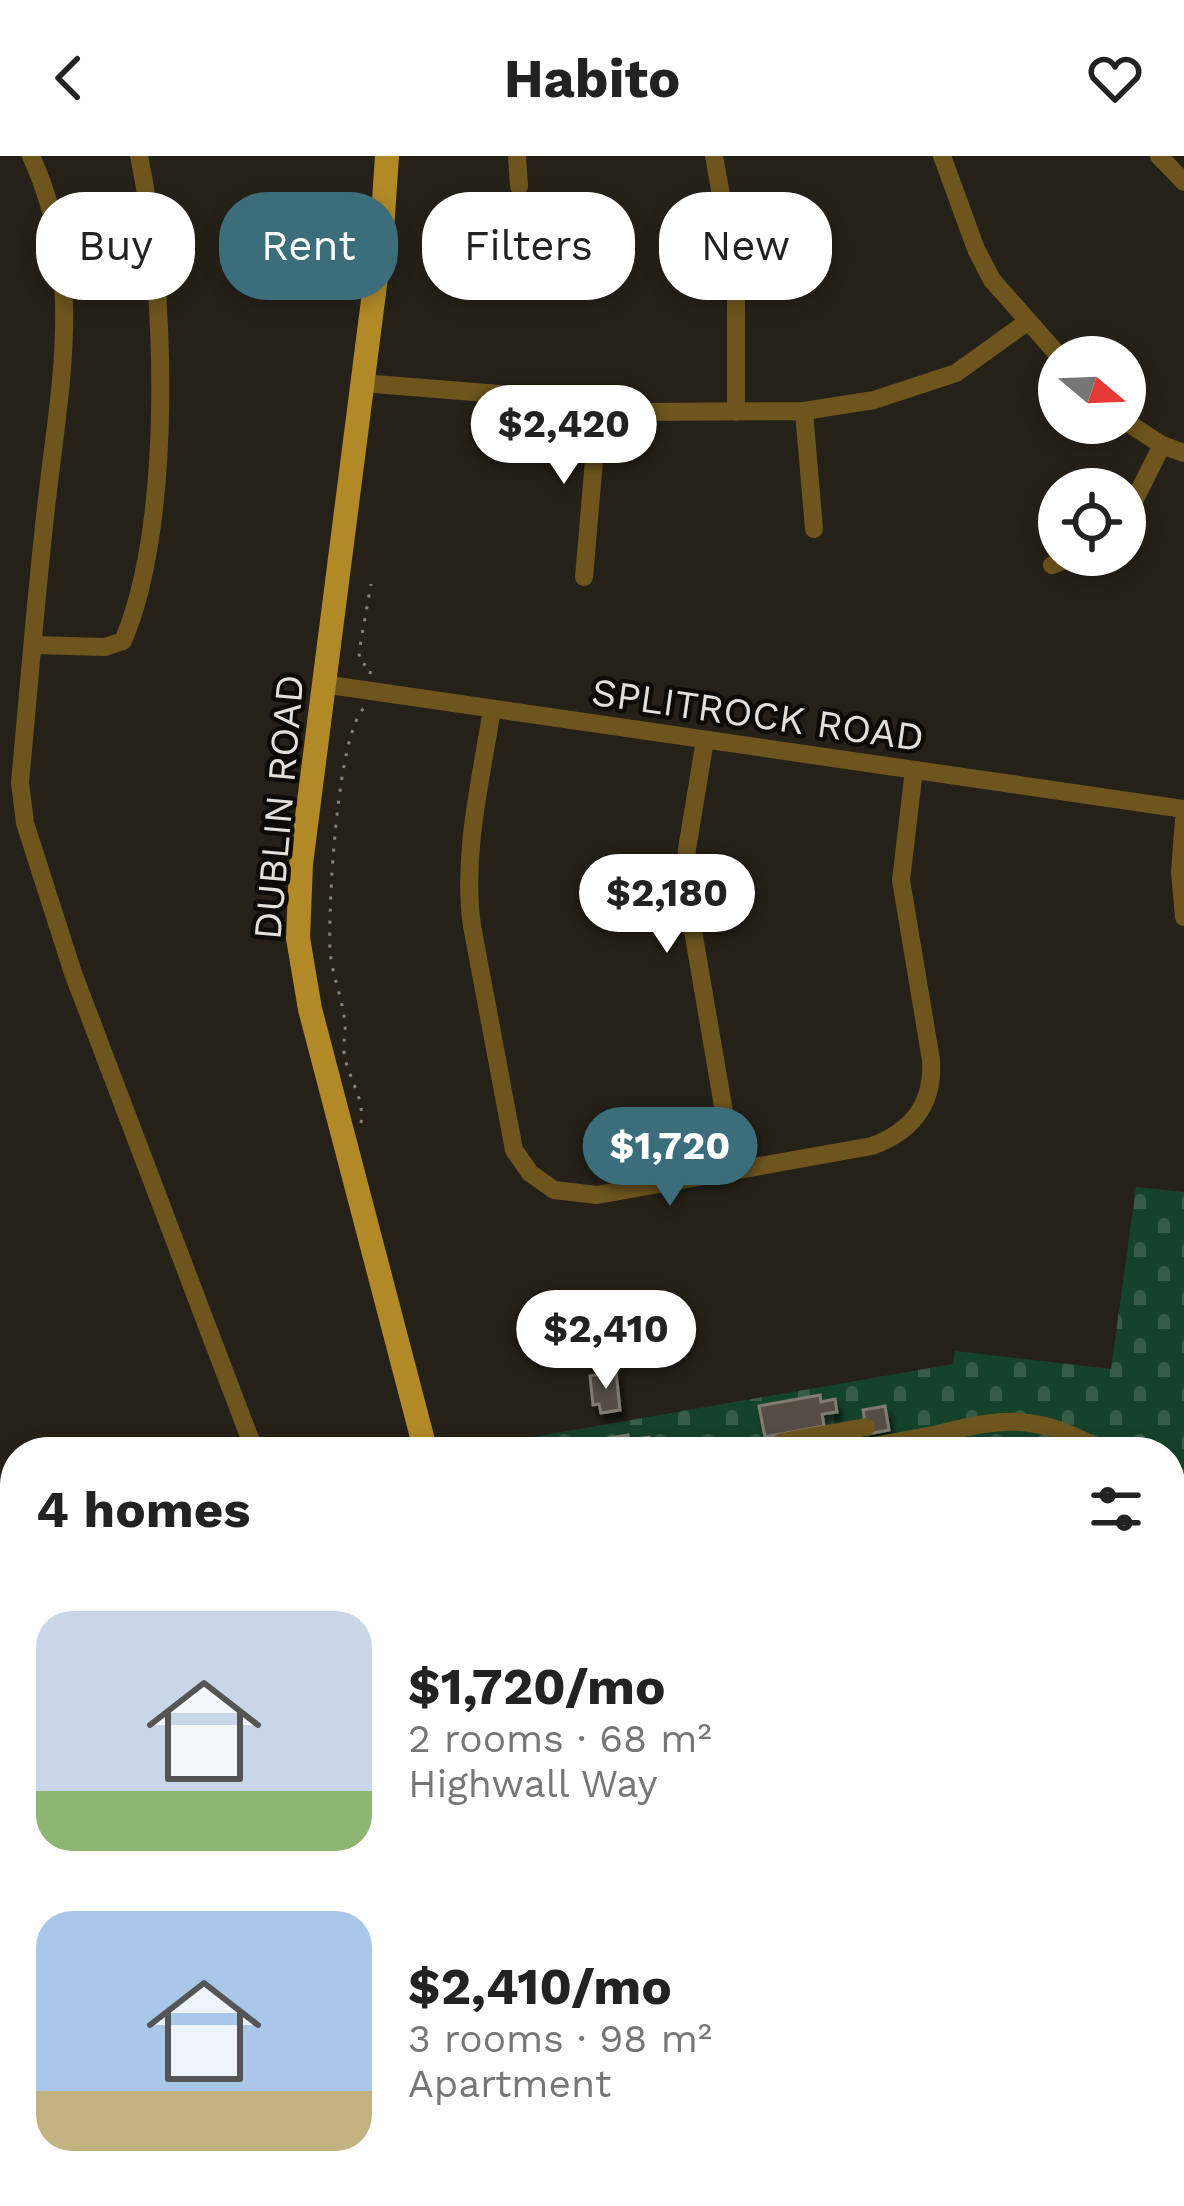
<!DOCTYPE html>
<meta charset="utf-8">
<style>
:root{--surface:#fff;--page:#f6f6f6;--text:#222;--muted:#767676;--accent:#3b6d7a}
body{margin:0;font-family:"Work Sans",sans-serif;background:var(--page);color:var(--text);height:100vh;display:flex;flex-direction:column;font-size:45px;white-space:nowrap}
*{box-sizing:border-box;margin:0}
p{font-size:39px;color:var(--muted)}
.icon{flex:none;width:66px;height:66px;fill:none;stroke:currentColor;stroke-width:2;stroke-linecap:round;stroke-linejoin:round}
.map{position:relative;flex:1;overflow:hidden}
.sheet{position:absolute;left:0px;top:1281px;width:1185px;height:771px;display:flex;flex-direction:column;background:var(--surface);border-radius:48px 48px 0 0;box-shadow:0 6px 18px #0003}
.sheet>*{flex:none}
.guide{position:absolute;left:36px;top:36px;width:1113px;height:108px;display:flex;gap:24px}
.needle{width:78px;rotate:109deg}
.fabs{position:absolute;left:1038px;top:180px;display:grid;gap:24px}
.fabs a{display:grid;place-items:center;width:108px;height:108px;border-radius:50%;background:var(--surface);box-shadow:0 6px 18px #0003;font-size:60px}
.price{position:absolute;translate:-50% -102px;padding:0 27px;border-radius:42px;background:#fff;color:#222;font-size:39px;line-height:78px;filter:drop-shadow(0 3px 6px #0008)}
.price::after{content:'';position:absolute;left:50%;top:72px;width:36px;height:27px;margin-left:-18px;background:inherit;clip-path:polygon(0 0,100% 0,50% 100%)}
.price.current{background:var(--accent);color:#fff}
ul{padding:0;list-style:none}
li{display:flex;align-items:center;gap:36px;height:300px;padding:0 36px}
li span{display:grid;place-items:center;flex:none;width:336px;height:240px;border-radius:36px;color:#555}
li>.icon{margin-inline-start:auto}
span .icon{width:144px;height:144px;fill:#fffc;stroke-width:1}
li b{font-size:51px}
h2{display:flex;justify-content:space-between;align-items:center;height:144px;padding:0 36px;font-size:51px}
.chip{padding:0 42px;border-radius:48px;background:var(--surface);box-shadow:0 6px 18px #0003;font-size:42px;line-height:108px}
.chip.current{background:var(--accent);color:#fff}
header{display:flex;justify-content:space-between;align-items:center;height:156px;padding:0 36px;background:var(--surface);font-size:54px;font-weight:700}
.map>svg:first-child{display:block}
</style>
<header><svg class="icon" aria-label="back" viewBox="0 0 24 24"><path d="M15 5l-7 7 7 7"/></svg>Habito<svg class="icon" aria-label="heart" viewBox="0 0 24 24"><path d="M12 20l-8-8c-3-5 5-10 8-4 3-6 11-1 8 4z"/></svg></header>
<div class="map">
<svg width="1184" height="2050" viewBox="0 0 1184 2050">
<defs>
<pattern id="forest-crowns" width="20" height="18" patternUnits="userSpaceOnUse" patternTransform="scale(3)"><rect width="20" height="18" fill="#0f5a36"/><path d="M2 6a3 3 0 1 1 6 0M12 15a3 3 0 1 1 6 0" fill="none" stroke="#327152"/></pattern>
<pattern id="cemetery-stones" width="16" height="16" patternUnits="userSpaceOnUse" patternTransform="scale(3)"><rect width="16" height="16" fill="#15422a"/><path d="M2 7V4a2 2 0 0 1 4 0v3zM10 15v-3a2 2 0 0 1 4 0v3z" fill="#375d48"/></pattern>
<filter id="shadow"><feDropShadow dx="4.5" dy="8" stdDeviation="3" flood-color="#0009"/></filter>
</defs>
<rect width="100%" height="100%" fill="#262118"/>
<path fill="url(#forest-crowns)" d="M1170,1518L1184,1519V1933L1170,1937Z"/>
<path fill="url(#cemetery-stones)" d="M1136,1031L1184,1036V1519L1170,1518V1296H447L953,1208L955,1195L1111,1213Z"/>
<path fill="#544e44" stroke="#817b6f" stroke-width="3" filter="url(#shadow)" d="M597,1156L604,1191L572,1197L561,1164Z
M616,1215L620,1254L601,1257L599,1248L593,1249L590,1220Z
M820,1239L821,1246L835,1243L837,1256L822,1258L824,1270L765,1281L759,1250Z
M885,1250L889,1274L867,1278L863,1254Z
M628,1279L630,1292H637V1283L649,1281L651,1296H606L604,1283Z"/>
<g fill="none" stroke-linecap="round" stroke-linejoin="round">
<path stroke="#88847d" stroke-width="3" stroke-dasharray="3 9" stroke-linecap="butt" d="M370,518L371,512L360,506L359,496L371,428
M361,967C365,941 347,921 344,896C343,886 346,877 345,868C343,843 332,819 330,795C328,752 337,575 365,551"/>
<path stroke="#6e551d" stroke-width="18" d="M31,0C84,116 61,222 47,343C36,437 29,532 20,626L25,667L73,817L255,1296
M517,0L519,30
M714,0L736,122V256
M942,0L976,93L992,124L1060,201
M1159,0L1184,26
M362,227L599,246L638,256L804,255L874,244L956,217L1027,166
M804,255L814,373
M1125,265L1162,289L1184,297
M1125,363L1162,289
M1052,409L1079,399
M584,421L599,246
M33,489L105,491L123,485C174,367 166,127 139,0
M323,528L1184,653
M492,553C481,624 462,698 472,770L514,994L530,1017L554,1034L597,1039L872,990C912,975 934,948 931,904L901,724L914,614
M705,584L687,693L685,728L734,1014
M1184,664L1180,716L1184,761
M939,1278C1010,1259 1040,1260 1106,1296
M783,1296L782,1286L866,1271
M840,1296L939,1278L942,1296
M1170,1335L1184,1322
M1170,1439L1184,1448
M958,2037L959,2050
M1153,2037L1155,2050
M50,2050L78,2037"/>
<path stroke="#b18927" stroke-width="24" d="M387,0L382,74L301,708L298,782L310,853L426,1296
M1170,1973L1184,1970
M691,2037L732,2050
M819,2050L882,2037"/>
</g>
<g text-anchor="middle" stroke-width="9" stroke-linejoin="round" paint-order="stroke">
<g font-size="39" fill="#e3e0da" stroke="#0d0b07">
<text transform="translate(758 558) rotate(8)" y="14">SPLITROCK ROAD</text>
<text transform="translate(278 651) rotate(-85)" y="14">DUBLIN ROAD</text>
</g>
</g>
</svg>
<div class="fabs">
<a><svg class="needle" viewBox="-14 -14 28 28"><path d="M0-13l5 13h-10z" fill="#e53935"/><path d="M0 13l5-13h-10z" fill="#767676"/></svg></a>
<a><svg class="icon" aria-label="locate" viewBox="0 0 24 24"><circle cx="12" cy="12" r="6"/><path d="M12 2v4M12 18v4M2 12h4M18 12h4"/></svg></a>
</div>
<b class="price" style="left:564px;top:331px">$2,420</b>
<b class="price" style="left:667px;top:800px">$2,180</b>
<b class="price current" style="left:670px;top:1053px">$1,720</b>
<b class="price" style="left:606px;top:1236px">$2,410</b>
<div class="guide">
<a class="chip">Buy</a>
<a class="chip current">Rent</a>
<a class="chip">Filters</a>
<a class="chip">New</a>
</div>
<section class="sheet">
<h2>4 homes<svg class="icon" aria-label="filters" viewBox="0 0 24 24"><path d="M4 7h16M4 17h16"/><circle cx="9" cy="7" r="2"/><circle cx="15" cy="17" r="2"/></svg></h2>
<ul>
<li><span style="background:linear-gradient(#c9d6e8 75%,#8fb573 0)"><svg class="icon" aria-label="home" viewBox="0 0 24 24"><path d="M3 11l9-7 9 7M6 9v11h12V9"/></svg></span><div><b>$1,720/mo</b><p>2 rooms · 68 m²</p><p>Highwall Way</p></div></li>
<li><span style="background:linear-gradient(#a9c7e8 75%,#c2b280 0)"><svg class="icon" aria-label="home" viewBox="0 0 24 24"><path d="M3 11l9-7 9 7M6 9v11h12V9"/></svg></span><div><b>$2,410/mo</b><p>3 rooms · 98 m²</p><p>Apartment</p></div></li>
</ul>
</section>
</div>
